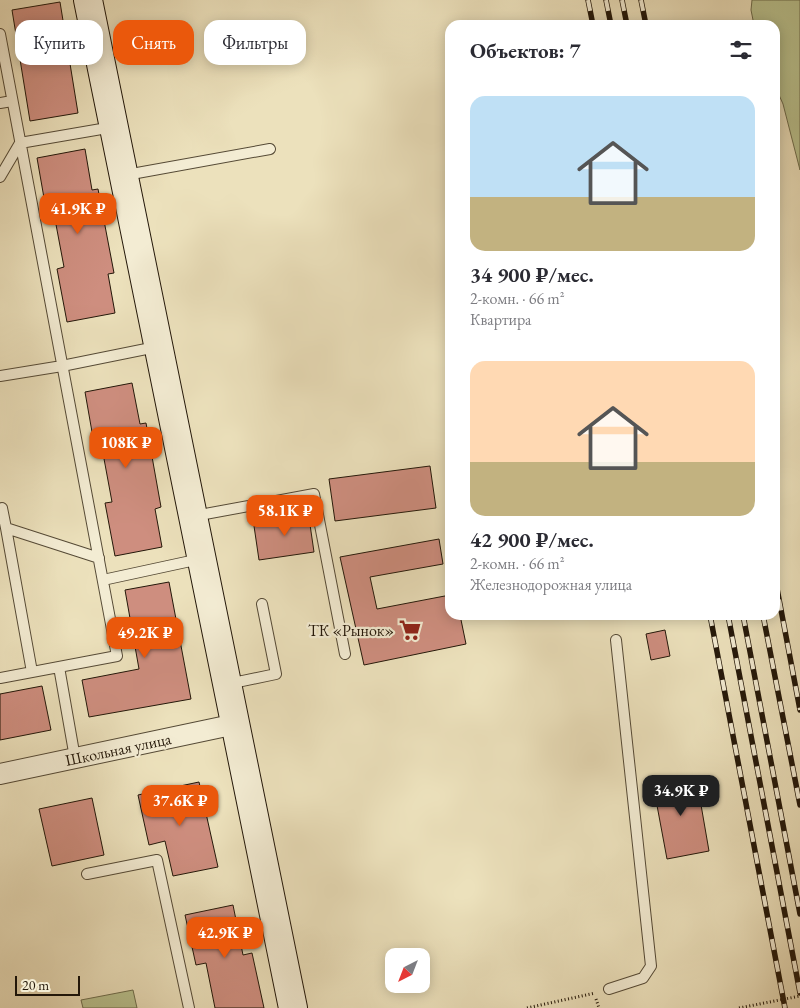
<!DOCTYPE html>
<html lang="ru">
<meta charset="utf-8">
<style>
:root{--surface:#fff;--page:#f7f7f7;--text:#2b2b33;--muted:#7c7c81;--accent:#ea580c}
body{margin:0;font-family:"EB Garamond",serif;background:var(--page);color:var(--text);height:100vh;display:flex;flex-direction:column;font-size:19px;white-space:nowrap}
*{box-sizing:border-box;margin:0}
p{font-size:16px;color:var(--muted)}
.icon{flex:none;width:28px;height:28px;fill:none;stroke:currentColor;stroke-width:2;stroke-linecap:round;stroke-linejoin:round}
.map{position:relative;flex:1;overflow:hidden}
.panel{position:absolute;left:445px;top:20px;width:335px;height:600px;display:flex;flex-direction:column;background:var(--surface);border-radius:15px;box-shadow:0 2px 12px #0003}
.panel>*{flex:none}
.guide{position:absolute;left:15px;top:20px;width:355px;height:45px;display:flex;gap:10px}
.needle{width:32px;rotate:222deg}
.fabs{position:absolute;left:385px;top:948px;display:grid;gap:10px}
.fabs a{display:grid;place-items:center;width:45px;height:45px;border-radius:10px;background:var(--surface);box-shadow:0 2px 12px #0003;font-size:25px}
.scale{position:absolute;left:15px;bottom:12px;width:65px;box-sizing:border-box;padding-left:5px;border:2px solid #231709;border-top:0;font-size:14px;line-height:18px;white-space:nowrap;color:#231709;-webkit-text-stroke:4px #f3ecd3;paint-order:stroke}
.price{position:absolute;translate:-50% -42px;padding:0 11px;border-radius:10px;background:var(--accent);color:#fff;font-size:16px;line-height:32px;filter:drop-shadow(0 1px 2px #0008)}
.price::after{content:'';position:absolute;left:50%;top:30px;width:15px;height:11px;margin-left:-8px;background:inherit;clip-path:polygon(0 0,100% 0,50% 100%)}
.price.on{background:#222;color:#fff}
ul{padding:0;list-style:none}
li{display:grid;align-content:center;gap:10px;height:265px;padding:0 25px}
li span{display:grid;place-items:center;height:155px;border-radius:15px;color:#555}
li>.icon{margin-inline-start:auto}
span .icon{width:90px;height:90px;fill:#fffc;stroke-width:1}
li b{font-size:21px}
h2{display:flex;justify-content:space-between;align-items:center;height:60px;padding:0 25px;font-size:21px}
.chip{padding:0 18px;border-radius:15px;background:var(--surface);box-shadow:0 2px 12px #0003;font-size:18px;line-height:45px}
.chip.on{background:var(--accent);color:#fff}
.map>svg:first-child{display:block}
</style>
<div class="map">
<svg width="800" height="1008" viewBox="0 0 800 1008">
<rect width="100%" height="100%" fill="#ece1bc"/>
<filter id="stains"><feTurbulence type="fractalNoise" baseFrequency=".004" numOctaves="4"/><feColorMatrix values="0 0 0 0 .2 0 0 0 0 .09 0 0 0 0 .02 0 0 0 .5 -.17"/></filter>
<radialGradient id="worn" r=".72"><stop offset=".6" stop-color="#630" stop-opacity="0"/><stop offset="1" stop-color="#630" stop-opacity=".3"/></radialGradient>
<path fill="#b9c28f" stroke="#6e6c4c" d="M752,0H800V170L783,104L775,86V25H754L751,10Z
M133,990L137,1008H83L81,1000Z"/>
<path fill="#ce8e7f" stroke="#231709" d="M60,2L78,113L30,121L12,10Z
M85,149L92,190L98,189L114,273L108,274L115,313L67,322L57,269L64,267L54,214L47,215L37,158Z
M132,383L140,424L146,423L161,507L155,509L162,547L115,556L105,503L112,502L102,448L95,449L85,392Z
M430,466L436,508L335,521L329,479Z
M308,511L314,552L259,560L254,526L281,522L280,515Z
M439,539L443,564L370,577L377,609L450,595V615H460L466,644L364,665L340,557Z
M169,582L191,699L89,717L82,680L139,669L125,590Z
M665,630L670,656L651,660L646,634Z
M42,686L51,730L0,740V694Z
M696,776L709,851L667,859L653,784Z
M199,782L218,867L173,876L165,841L149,845L138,795Z
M92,798L104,855L52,866L39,809Z
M233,905L243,955L252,953L264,1008H215L206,963L196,965L185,915Z"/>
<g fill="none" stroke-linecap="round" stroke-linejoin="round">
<g stroke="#554a36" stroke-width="12">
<path id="lane" d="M0,34L117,656L0,678
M0,103L12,101
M126,175L270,149
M0,177L20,143L113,127
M0,376L62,366L156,347
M0,509L2,508L6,528L32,672
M194,516L314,494L345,654
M6,528L99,558
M103,580L200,559
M59,667L75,758
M228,684L276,674L262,604
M87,874L157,860L189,1008
M609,989L643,978L651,966L616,640"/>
</g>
<g stroke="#554a36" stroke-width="22">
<path id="street" d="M0,774L236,724"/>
</g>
<g stroke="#231709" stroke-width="30">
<path id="secondary" d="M88,0L293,1008"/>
</g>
<path stroke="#231709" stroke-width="3" stroke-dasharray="1 2.5" stroke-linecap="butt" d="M596,999L599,1008
M527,1008L595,993
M739,1008L800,996"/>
<use href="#lane" stroke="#f3ecd3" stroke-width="10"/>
<use href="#street" stroke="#f3ecd3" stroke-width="20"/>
<use href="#secondary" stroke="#f3ecd3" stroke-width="28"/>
<g stroke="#231709" stroke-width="5.5">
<path id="rail" d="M588,0L593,25
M606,0L611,25
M622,0L627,25
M641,0L646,25
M775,578L800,710
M710,615L785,1008
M728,615L800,993
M743,615L800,914
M763,615L800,805"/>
</g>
<use href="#rail" stroke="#f3ecd3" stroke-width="4" stroke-dasharray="11" stroke-linecap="butt"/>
</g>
<defs>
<g id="supermarket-bare" transform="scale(1.725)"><path d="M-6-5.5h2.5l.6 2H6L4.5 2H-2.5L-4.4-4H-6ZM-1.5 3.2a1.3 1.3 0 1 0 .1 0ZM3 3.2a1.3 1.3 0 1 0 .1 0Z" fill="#8f2418" stroke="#f3ecd3" stroke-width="2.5" paint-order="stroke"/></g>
</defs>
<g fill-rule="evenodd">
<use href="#supermarket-bare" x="410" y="630"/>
</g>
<g text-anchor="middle" stroke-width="4.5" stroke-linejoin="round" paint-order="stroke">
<g font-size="16" fill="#231709" stroke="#f3ecd3" text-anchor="end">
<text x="394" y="636">ТК «Рынок»</text>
</g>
<g font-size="16" fill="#231709" stroke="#f3ecd3">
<text transform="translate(118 749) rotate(-12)" y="6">Школьная улица</text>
</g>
</g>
<rect width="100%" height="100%" filter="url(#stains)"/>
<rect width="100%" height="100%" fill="url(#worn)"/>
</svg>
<div class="fabs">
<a><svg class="needle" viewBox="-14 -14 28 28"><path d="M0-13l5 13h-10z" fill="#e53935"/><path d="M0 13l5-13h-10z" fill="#7c7c81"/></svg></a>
</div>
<div class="scale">20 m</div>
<b class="price" style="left:78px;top:235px">41.9K ₽</b>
<b class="price" style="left:126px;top:469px">108K ₽</b>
<b class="price" style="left:285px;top:537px">58.1K ₽</b>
<b class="price" style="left:145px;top:659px">49.2K ₽</b>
<b class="price on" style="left:681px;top:817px">34.9K ₽</b>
<b class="price" style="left:180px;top:827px">37.6K ₽</b>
<b class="price" style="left:225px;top:959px">42.9K ₽</b>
<div class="guide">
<a class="chip">Купить</a>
<a class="chip on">Снять</a>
<a class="chip">Фильтры</a>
</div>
<section class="panel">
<h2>Объектов: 7<svg class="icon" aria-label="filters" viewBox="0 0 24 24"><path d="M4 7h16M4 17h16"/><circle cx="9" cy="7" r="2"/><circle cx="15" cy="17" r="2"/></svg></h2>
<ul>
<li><span style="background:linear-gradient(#bfe0f5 65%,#c2b280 0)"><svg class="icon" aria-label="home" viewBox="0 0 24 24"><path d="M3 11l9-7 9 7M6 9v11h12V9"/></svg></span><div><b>34 900 ₽/мес.</b><p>2-комн. · 66 m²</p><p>Квартира</p></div></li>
<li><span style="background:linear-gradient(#ffd9b3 65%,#c2b280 0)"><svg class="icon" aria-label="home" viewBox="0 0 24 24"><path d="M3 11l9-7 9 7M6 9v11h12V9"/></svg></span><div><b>42 900 ₽/мес.</b><p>2-комн. · 66 m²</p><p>Железнодорожная улица</p></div></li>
</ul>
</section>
</div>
